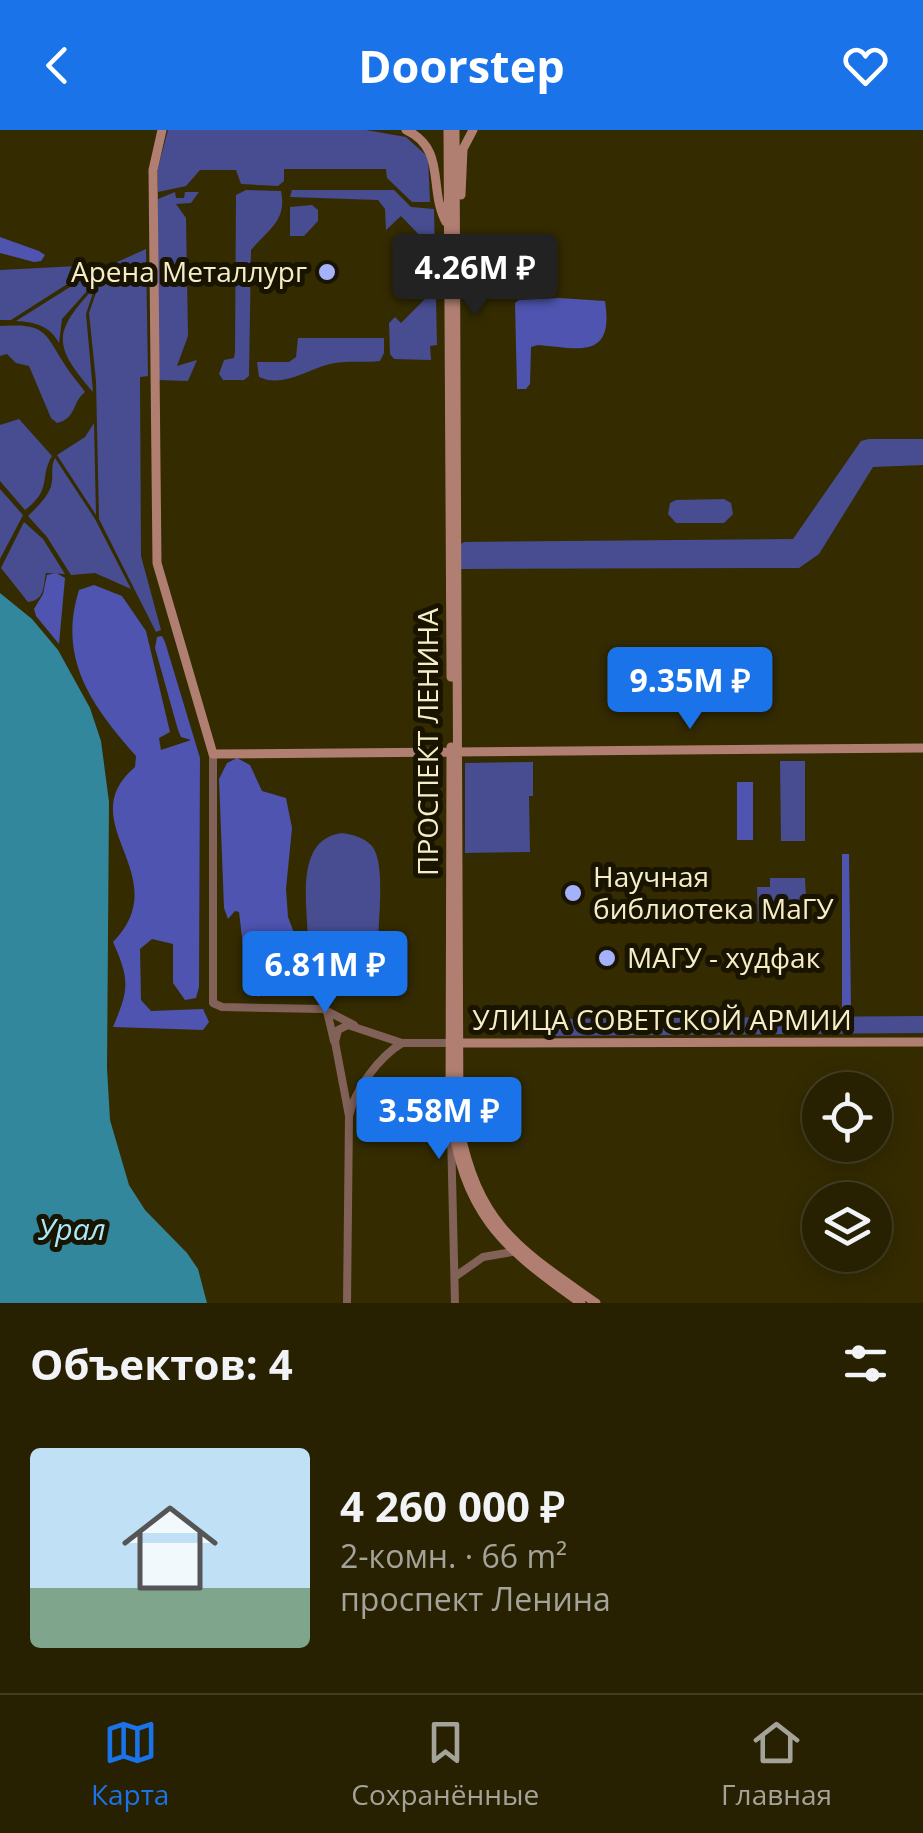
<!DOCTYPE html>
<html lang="ru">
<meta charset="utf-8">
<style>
:root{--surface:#272001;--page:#332d10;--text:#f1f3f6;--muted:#a4a399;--line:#433e23;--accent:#1a73e8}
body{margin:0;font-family:"Open Sans",sans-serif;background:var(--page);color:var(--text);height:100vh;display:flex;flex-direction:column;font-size:38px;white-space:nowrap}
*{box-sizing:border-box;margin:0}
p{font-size:32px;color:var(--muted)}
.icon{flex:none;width:55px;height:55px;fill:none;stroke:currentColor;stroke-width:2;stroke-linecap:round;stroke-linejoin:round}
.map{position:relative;height:1173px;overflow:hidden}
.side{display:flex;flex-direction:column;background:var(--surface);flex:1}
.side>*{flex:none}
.fabs{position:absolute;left:802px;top:942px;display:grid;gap:20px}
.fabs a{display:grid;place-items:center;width:90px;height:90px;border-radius:50%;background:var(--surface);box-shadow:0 5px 25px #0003,0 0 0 2px var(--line);font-size:50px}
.price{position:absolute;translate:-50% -85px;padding:0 22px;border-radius:10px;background:var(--accent);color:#fff;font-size:32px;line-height:65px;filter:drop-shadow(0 2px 5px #0008)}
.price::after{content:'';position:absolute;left:50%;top:60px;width:30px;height:22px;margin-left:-15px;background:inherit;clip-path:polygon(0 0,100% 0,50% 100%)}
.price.current{background:#222;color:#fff}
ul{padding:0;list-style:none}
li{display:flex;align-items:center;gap:30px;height:250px;padding:0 30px}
li span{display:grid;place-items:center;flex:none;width:280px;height:200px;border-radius:10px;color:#555}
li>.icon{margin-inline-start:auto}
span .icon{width:120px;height:120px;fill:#fffc;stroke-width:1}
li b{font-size:42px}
h2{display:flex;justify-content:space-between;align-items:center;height:120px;padding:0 30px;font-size:42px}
header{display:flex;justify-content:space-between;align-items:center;height:130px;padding:0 30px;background:var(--accent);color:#fff;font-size:45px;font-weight:700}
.tabs{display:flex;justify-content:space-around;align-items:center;height:140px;border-top:2px solid var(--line);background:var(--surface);font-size:28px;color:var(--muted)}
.tabs a{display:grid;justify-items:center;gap:5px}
.tabs .current{color:var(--accent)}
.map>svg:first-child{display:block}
</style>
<header><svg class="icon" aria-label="back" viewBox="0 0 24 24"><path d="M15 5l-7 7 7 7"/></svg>Doorstep<svg class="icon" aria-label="heart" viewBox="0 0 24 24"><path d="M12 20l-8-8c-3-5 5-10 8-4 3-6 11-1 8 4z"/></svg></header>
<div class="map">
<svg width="923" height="1173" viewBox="0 0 923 1173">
<rect width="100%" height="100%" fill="#342b01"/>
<path fill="#474d90" d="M168,0H366L406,7L428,27L430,72H412L387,48L386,39H284V51L278,56L241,54L236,40H200L186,56L158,62V38Z
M246,60L281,61C287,90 270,98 251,120L249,246L244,250H223L219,244L224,230L234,228L235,221L236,65Z
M292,60H394L411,77L434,79L437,215L430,216L431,230L394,229L390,224L389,193L395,187L401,193L428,166L422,159L428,153L422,146L428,140L422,133L428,127L422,120L428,114L401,86L386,100L385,79L378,70L290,67Z
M175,62L176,68H184L185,62H199L191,73L176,74L186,88L188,206L177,236L197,230L188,251L158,250V69Z
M312,75L318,80V91L304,106H290V77Z
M146,119L148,246L140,247L141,426L161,500L156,502L99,389L96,251L89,183L99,154L115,133Z
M97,135L11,190H0V140Z
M105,135L96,151L62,189L59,213C50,196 35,192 16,191Z
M95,157L86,184L93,262C53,215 52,203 95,157Z
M0,196C46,193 44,202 65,235C71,245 79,253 85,262C72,272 77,288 57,293L51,288L29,236L16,233L7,224L0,226Z
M298,208H384V223L380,231C363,233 346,230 330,234C306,240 283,258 259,247L257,232H289L296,227Z
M19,289L52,326C39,347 53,359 25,380L0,351V295Z
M94,293L96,385L57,325L85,307Z
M869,309H923V335L873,337L819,424L799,438L461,439V414L464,412L793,409L861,311Z
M55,328L95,389L131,459L95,443L71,445L47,407L28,386C36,378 48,367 51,356C54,345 50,338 55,328Z
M0,359L23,385L0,429Z
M724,369L731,373L733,384L724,393H676L668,384L670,373L676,370Z
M24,392L43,409L65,444L46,443C43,457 45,470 28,472L1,438Z
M780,631H805V711H781Z
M533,632V666H529L530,722L465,723V633Z
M342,703C353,705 364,707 372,716C386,733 378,792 378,814C368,849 316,849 308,813C308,777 293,709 342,703Z
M770,748H805L807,791H758L757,757H770Z
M923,886V903L548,906V889Z"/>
<path fill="#4e54af" d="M0,107L39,121L45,125L41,131L34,132L0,123Z
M559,168L605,171C614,229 581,219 538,215L531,217L530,254L526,259H517L515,173L519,170Z
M56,443L65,448L59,514L36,486L34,479L43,464L47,445Z
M94,455L122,466L146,501L170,602L159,608L161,620L191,610L181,607L178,600L155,518L157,507L162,506L165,512L200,628L199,857L196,868L185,870L173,853V814L152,809L140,819L141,870L151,881L203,879L209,892L203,900L113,897C129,859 130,850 113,812C178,745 69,693 135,637L136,626C93,577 57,530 79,460Z
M237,628L250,635L262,661L286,668L292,698L286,759L288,787L301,821V840L293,844L279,836L270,840L266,862L258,867L245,832L239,782L235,781L228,789L224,778L219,649L227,633Z
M737,652H753V710H737Z
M842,724H849L851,880L842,879Z"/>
<path fill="#32879c" d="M0,463L32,489L58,520L90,578L101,611L109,672L107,938L110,990L129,1055L145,1080L187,1123L198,1139L207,1173H0Z"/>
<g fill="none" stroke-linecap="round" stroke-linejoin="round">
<path stroke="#816158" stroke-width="8" d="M213,624V873L222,877L323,879L354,895
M327,881L334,911
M402,913H453
M451,1003L455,1173
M456,1146L483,1127L512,1122
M347,1173L349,986C355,959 379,927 402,913L348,895L338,900L335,912L349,986"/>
<path stroke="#b17f71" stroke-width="9" d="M162,0L153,40L157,433L213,624L923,618
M406,0C447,19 428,59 446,92
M448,0L451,547
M455,0L459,997C479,1096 518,1118 596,1173
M461,65L463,19L473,0
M451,617L450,980C463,1083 500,1116 581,1173
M457,913L923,912"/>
</g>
<g fill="#a6b1fc" stroke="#191400" stroke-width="4">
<circle cx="327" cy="142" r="10"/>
<circle cx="573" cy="763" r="10"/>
<circle cx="607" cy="828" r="10"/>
</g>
<g text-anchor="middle" stroke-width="10" stroke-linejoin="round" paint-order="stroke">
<g font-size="28" fill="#f6edc9" stroke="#191400" text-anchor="start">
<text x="307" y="152" text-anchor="end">Арена Металлург</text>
<text x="593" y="757">Научная<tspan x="593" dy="32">библиотека МаГУ</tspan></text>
<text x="627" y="838">МАГУ - худфак</text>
</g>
<g font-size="28" fill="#f6edc9" stroke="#191400">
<text transform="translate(428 612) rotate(-90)" y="10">ПРОСПЕКТ ЛЕНИНА</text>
<text x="662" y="900">УЛИЦА СОВЕТСКОЙ АРМИИ</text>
</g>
<g font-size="30" font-style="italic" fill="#a8e9fb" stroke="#191400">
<text x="72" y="1110">Урал</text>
</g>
</g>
</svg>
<div class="fabs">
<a><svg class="icon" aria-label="locate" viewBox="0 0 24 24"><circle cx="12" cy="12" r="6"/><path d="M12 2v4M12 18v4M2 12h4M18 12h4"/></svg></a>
<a><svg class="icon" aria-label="layers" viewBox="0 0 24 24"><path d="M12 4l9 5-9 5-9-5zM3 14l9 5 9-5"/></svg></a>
</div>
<b class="price current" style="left:475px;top:189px">4.26M ₽</b>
<b class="price" style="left:690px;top:602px">9.35M ₽</b>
<b class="price" style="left:325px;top:886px">6.81M ₽</b>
<b class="price" style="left:439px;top:1032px">3.58M ₽</b>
</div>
<section class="side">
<h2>Объектов: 4<svg class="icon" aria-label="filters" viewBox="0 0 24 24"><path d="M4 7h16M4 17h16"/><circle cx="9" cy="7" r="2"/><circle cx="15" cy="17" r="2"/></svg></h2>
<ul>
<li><span style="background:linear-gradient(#bfe0f5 70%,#7fa58c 0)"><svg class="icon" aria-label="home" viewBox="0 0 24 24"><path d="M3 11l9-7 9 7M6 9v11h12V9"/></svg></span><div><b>4 260 000 ₽</b><p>2-комн. · 66 m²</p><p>проспект Ленина</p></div></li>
</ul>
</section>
<nav class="tabs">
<a class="current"><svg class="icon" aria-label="map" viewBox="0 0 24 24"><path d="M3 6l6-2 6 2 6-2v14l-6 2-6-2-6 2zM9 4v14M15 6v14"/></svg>Карта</a>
<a><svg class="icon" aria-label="saved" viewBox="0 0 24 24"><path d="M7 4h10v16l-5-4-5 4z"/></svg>Сохранённые</a>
<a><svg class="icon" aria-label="home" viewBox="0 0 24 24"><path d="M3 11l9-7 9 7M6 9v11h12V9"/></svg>Главная</a>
</nav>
